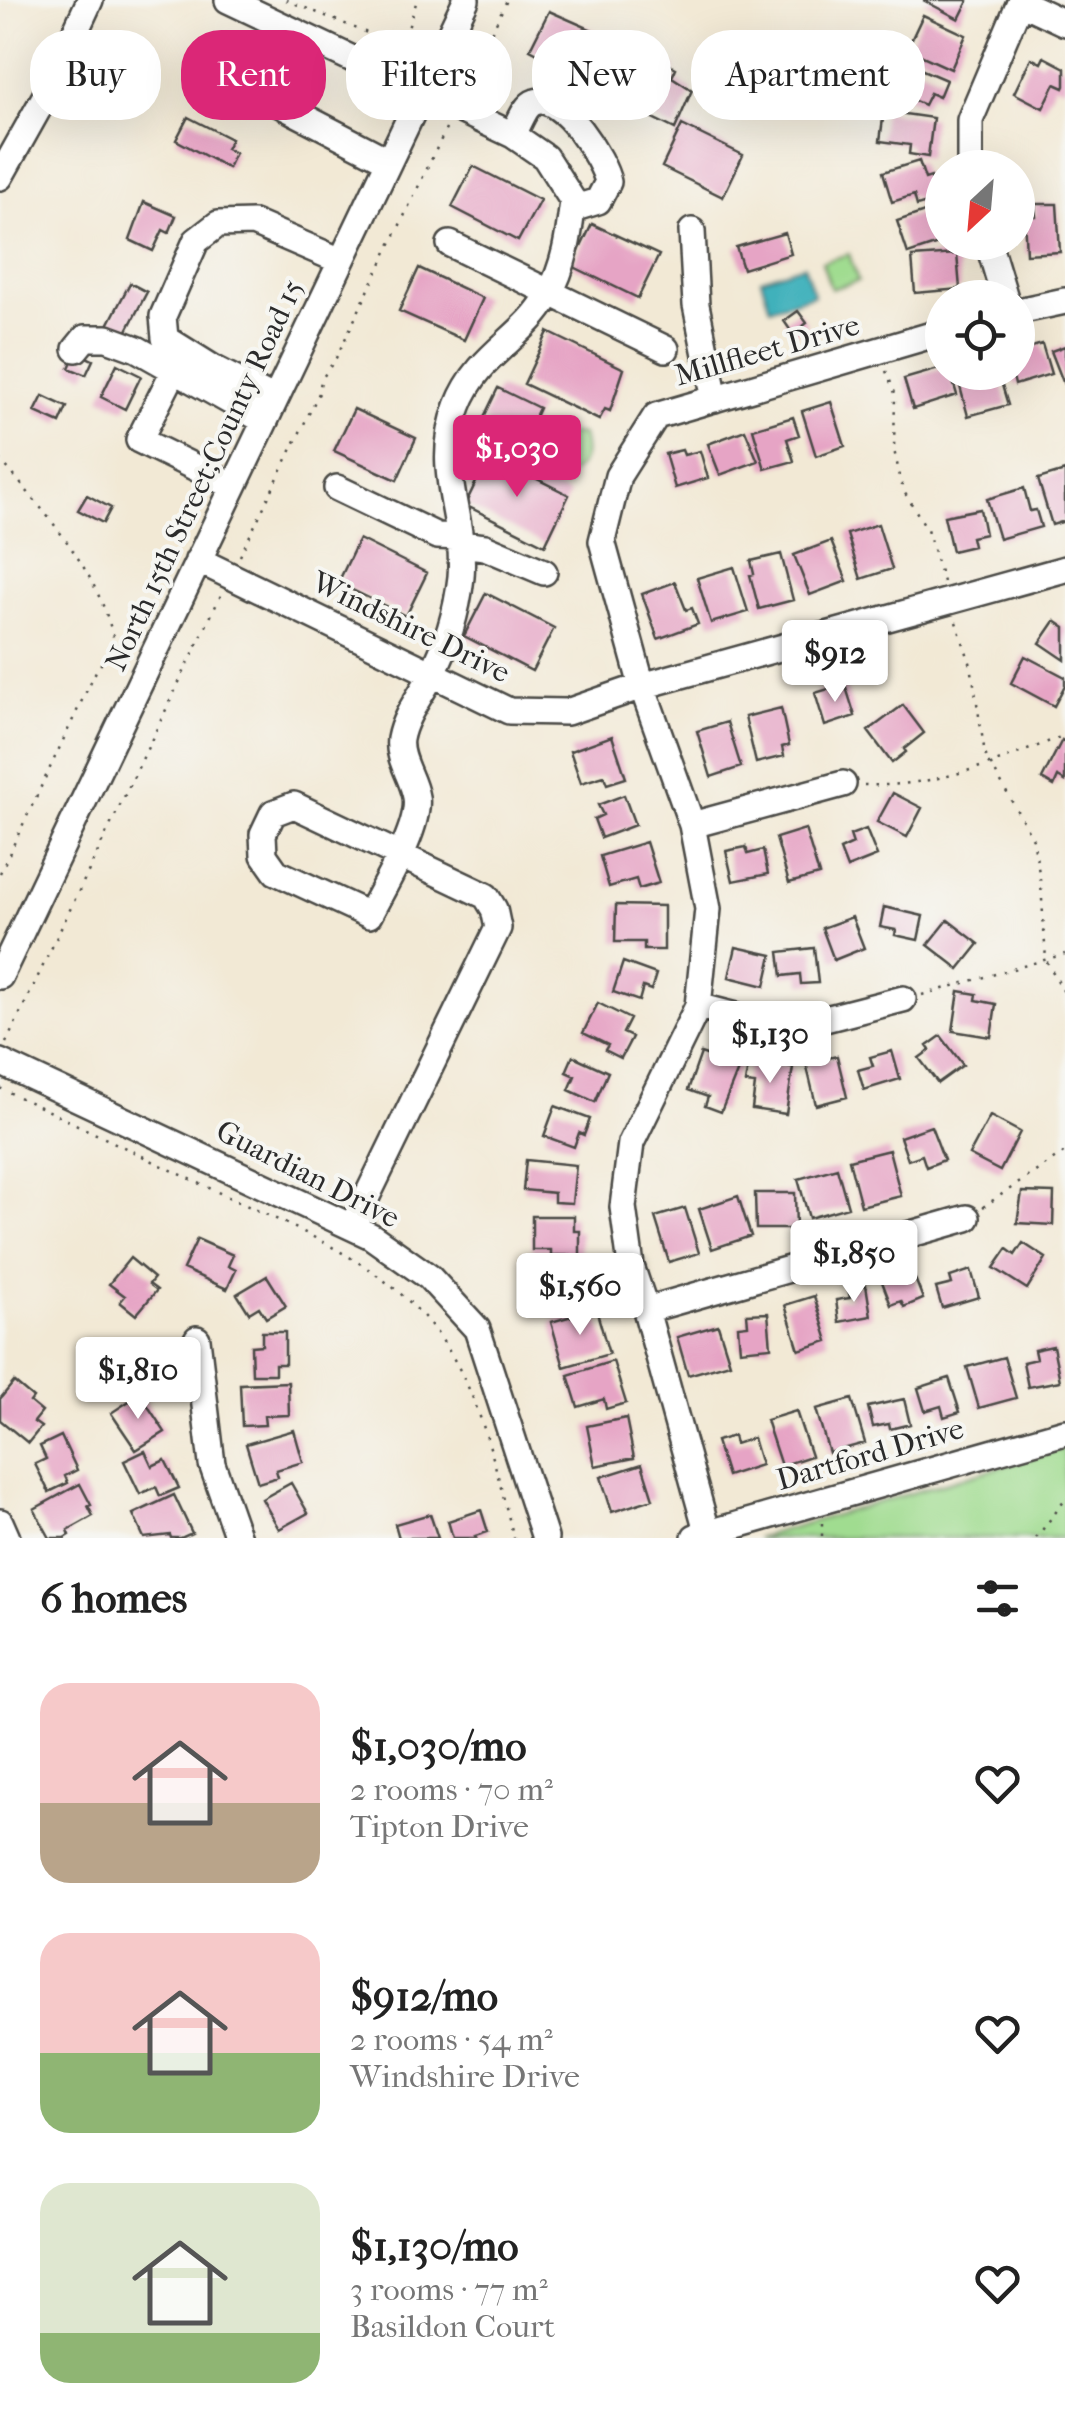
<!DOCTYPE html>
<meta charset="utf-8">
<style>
:root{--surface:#fff;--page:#f6f6f6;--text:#222;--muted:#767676;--accent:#db2777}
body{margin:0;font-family:"IM FELL French Canon",serif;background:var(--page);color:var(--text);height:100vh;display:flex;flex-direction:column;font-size:38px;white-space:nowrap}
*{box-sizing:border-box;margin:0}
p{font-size:32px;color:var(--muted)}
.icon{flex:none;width:55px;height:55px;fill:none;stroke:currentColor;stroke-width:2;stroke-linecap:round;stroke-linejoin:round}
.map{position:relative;height:1538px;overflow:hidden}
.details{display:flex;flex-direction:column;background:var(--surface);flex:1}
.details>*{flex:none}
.guide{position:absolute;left:30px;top:30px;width:1005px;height:90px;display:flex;gap:20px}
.needle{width:65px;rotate:206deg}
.buttons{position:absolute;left:925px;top:150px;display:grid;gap:20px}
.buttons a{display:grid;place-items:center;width:110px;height:110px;border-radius:50%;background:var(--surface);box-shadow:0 10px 40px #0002;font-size:50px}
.price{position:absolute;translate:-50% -85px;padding:0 22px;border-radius:10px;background:#fff;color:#222;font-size:32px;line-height:65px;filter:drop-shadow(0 2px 5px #0008)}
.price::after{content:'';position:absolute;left:50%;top:60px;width:30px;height:22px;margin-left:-15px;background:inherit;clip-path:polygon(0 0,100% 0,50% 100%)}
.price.selected{background:var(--accent);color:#fff}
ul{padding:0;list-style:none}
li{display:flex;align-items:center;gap:30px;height:250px;padding:0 40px}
li span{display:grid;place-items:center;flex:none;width:280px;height:200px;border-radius:30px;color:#555}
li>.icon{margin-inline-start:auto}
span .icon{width:120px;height:120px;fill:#fffc;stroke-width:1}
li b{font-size:42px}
h2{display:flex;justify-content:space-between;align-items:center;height:120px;padding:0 40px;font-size:42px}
.tag{padding:0 35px;border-radius:40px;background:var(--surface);box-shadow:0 10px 40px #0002;font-size:35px;line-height:90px}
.tag.selected{background:var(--accent);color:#fff}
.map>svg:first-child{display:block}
</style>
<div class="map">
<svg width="1065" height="1538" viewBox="0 0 1065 1538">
<rect width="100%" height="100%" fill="#f6f6f2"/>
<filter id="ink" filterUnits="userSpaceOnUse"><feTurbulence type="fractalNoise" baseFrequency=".01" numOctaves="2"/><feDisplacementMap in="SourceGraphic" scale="20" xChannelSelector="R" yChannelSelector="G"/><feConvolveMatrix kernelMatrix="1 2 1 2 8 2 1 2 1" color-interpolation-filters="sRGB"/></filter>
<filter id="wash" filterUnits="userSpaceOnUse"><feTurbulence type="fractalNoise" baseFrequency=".0048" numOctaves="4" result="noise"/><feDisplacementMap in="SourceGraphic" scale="40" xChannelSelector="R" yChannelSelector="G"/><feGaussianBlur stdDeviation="2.25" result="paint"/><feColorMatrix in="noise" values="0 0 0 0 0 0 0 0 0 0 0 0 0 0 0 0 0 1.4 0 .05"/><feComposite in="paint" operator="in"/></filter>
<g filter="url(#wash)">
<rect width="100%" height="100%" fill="#f2e9d5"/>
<path fill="#a0dc90" stroke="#66845e" stroke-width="2.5" d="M849,254L858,281L831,289L822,262Z
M572,434L582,435C587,452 586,466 569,474L557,464C554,450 560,440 572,434Z
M1065,1448V1538H756Z"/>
<path fill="#41b1bb" stroke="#366e73" stroke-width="2.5" d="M804,265L814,295L770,308L761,279Z"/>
<g id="blocks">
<path fill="#e6a4c5" d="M923,0H966L968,1L959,19Z
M549,11L615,40L617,37L676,68L672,77L692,90L675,129L594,89L606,66L602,64L593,82L530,49Z
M923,15L966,35L951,69L907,49Z
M1044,57L1065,68V86L1064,88L1055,84L1043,108L1014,93L1031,58L1041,63Z
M911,65L946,80L939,97L930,93L924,105L899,94Z
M884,111L933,118L928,157L909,154L910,145L880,141Z
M188,117L231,139L226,149L235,153L228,168L176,140Z
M682,125L743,155L723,197L662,167Z
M919,161L925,179L931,177L937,200L917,206L914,195L892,202L883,172Z
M473,166L540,200L518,241L452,207Z
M144,202L176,216L169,233L163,230L153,251L130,240Z
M1035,204H1057L1060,252L1026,254L1024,216H1036Z
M940,207L941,243L908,254L897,221Z
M592,224L659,255L638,298L572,266Z
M785,233L791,254L743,269L736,247Z
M957,254L960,289L915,293L912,257Z
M419,268L483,298L464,340L399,311Z
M130,283L147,292L123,338L106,329Z
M798,311L807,323L793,334L784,321Z
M548,332L624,369L610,411L605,409L599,420L524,384Z
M1042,344L1051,374L1015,385L1012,372H1018V351Z
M1065,346V387L1051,351Z
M76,352L93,360L86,375L69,368Z
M117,364L141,376L125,409L101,397Z
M942,368V372H950L957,395L913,409L904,379Z
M956,372H998L1008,405L968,416Z
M498,388L539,408L519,452L482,435L488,421L483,419Z
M43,396L67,407L60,423L35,412Z
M831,402L845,446L816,456L802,411Z
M354,409L416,438L397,480L334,451Z
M793,417L799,435L787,439L794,461L765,469L753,429Z
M745,430L758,461L720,475L708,444Z
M682,450L684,455L700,451L708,478L675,488L665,454Z
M489,455L569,495L545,545L465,505Z
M1065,471V521L1052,525L1038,479Z
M1024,488L1030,511L1036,510L1041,527L999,539L987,499Z
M87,495L111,508L103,523L78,510Z
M980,509L985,534L971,537L973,546L952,551L944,516Z
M878,524L892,569L861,579L847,534Z
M359,539L427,573L406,616L338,583Z
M831,541L847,581L810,595L794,555Z
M781,554L793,600L759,609L750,575L754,574L751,561Z
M734,567L748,612L711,623L697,578Z
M675,582L686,610L692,608L698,624L658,639L642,594Z
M486,593L554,628L532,671L464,636Z
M1055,621L1065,628V660L1040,643Z
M1025,656L1065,677V685L1054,706L1011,683Z
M845,684L855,716L825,726L815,693Z
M903,705L924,733L904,749L906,752L892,763L868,731Z
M781,708L789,745L782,747L784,756L756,763L745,717Z
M727,722L741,767L711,777L697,731Z
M612,736L626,778L607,784L604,776L581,783L570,751Z
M1062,740L1065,742V781L1058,777L1054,786L1042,779Z
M893,793L922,808L907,837L877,822Z
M624,795L635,825L601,838L594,819L603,815L598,805Z
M805,829L819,875L789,883L776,838Z
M866,829L877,856L847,868L840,850L853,844L850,835Z
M646,842L659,883L639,889L636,879L609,887L600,856Z
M746,847L748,854L763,850L768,874L733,881L726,851Z
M616,905L664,906V950H644V942H615Z
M884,907L923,916L918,940L895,935L896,930L880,927Z
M852,917L864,948L834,960L822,928Z
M948,920L979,944L959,969L928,945Z
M736,947L772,955L765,986L729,977Z
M814,948L818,983L801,984L800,974L782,976L779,952Z
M623,962L656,974L651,990L643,987L639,1001L613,992Z
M959,991L977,994L976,1000L996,1004L991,1037L953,1031Z
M598,1003L630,1019L623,1033L632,1037L621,1058L605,1050L608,1045L583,1033Z
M941,1036L963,1065L938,1083L919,1058L930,1050L927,1046Z
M711,1049L742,1060L721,1112L705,1106L708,1097L688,1090L701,1053L709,1056Z
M892,1051L900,1079L864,1090L858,1070L873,1066L870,1057Z
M573,1056L608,1072L595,1102L569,1090L575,1076L566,1072Z
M837,1056L847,1097L816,1105L806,1063Z
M749,1061L793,1067L786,1114L752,1109L755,1084L745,1083Z
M555,1106L590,1119L584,1135L579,1133L574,1147L544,1136Z
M990,1116L1020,1132L1000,1171L969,1155Z
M931,1126L944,1160L926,1167L922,1155L908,1160L900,1137Z
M889,1150L901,1196L861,1206L849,1160Z
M526,1160L576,1165L572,1203L554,1202V1193L523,1190Z
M837,1168L848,1207L809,1218L798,1179Z
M1022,1192L1054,1193L1053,1225L1017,1223Z
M755,1193H795L796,1229H756Z
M738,1196L751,1236L712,1249L699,1209Z
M685,1208L699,1253L669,1262L655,1217Z
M532,1216H574V1231H580V1256L551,1255V1250H532Z
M197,1239L233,1255L228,1266L236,1270L227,1289L183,1269Z
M1023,1243L1046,1258L1027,1289L994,1268L1007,1249L1015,1255Z
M130,1258L154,1278L149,1284L157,1290L136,1315L120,1302L125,1296L109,1284Z
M577,1258L593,1302L564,1313L545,1269Z
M911,1268L923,1299L904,1307L901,1301L891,1305L881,1279Z
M971,1270L979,1297L942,1308L936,1288L952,1284L950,1277Z
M267,1276L286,1306L266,1318L259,1307L249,1313L237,1294Z
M866,1285L871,1316L839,1322L836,1300L850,1298L848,1288Z
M814,1296L828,1341L799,1350L785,1305Z
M596,1309L609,1354L564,1367L551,1322Z
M768,1313L771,1347L740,1350L738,1326L748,1325L747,1314Z
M718,1325L730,1363L688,1375L677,1337Z
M262,1332H285V1364H275V1374H252L251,1346L262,1345Z
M133,1337L142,1378L121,1382L120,1374L89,1381L82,1348Z
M1053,1346L1060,1381L1028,1387L1023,1362L1036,1359L1034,1350Z
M1004,1357L1016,1398L979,1408L967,1367Z
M613,1361L626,1403L606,1409L604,1399L578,1407L568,1375Z
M949,1378L960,1412L944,1417L941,1406L925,1411L918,1388Z
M14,1382L33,1398L30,1402L42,1412L34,1422L41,1427L28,1443L0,1420V1399Z
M288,1382L289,1415L264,1416L265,1425L242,1426L240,1384Z
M140,1394L165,1432L136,1450L111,1413Z
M852,1399L865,1443L829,1453L816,1409Z
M904,1399L910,1424L890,1429L889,1424L873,1427L868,1407Z
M796,1411L811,1456L781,1466L766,1420Z
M626,1418L634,1458L595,1466L587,1426Z
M294,1430L303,1462L276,1470L278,1477L258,1483L246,1444Z
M61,1436L77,1470L65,1476L68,1483L49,1492L35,1464L46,1459L40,1446Z
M733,1436L735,1444L753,1438L761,1465L727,1476L716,1441Z
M145,1451L152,1466L165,1460L179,1488L160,1496L156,1487L140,1494L124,1461Z
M642,1464L653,1499L612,1512L601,1477Z
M291,1483L308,1513L279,1529L262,1499Z
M80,1484L91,1505L88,1506L93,1516L68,1530L70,1535L65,1538H50L34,1509Z
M174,1495L192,1533L181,1538H171L170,1535L144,1538L133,1514Z
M481,1510L488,1532L475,1536L476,1538H453L448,1521Z
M430,1514L438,1538H399L395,1524Z"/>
</g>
</g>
<g filter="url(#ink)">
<use href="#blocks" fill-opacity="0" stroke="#494844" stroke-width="2.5"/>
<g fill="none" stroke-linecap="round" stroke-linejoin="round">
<g stroke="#494844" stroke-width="30">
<path id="minor" d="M228,0L513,135L545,157L573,201C569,235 565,266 548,296C524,339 478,353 458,406C433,472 466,514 461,577C457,613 447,646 430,678C419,698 404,717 400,739C397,758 413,778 416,797C421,827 383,887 369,915L276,872L264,855L263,834L273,813L294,805L486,896L494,909L498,928L352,1227
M229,78L389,161
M513,135C518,126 525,105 535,102C562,92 604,161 608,182L598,201L572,209
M970,168V120L1020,2L1065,23
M0,177L47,93L90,0
M692,231L696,305L715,399
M988,242L1005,298
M450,244L666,349
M1018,311L1065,301
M76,349L85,338H107L137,349L265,421
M174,371L139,440L233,486
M275,400L213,368L165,338L163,316L196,241L218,224L253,223L341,261
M337,488L437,536L459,537
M460,544L485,547L544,572
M198,560L509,711L567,712L642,686L1065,569
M692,825L843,784
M0,976L466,0
M698,1006L756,1021L798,1026L903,999
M0,1062L371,1236L429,1277L477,1329L545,1538
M646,1310L967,1218
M197,1339L212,1464L238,1538
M0,1522L7,1538
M695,1537L1065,1432
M709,1538L646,1310L631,1266L623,1207L631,1143L698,1006L708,909L692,825L642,686L602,541L618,476L656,416L942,332"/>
</g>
<path stroke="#494844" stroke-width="2.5" stroke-dasharray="2.5 8" stroke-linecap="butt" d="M286,0L402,47L417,0
M464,89L507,0
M886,371L895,393L894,450L903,490L927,529L943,582
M0,459C48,517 104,575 116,652
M240,556L319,393L321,380L336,358L447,127
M956,622L971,665L985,754L1033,839L1041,884L1046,960L1065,994
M864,785C935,788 1001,761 1065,735
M0,873L96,671L103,661L129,650
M922,995L1065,954
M6,1043L221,595
M0,1088C69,1121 138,1154 207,1187C294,1229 397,1264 449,1351C484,1407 497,1475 514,1538
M983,1207L1065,1152
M822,1523V1538
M1036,1538L1065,1500"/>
<use href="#minor" stroke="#fff" stroke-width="25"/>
</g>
</g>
<g text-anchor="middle" stroke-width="8" stroke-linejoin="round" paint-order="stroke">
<g font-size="30" fill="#2b2b2b" stroke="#f6f6f2">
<text transform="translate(767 350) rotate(-16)" y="10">Millfleet Drive</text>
<text transform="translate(204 475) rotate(-65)" y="10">North 15th Street;County Road 15</text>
<text transform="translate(411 627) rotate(26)" y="10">Windshire Drive</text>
<text transform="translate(308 1174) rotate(27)" y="10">Guardian Drive</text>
<text transform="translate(870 1454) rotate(-16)" y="10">Dartford Drive</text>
</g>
</g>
</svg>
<div class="buttons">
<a><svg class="needle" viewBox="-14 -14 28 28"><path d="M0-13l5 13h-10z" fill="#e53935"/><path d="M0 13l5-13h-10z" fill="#767676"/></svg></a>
<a><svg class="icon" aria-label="locate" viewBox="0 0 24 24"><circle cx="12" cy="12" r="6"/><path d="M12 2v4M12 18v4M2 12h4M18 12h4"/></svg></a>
</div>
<b class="price selected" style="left:517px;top:500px">$1,030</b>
<b class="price" style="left:835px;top:705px">$912</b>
<b class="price" style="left:770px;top:1086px">$1,130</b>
<b class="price" style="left:854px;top:1305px">$1,850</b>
<b class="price" style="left:580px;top:1338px">$1,560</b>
<b class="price" style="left:138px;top:1422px">$1,810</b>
<div class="guide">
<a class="tag">Buy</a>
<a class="tag selected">Rent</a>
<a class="tag">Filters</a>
<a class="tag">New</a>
<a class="tag">Apartment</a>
</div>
</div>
<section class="details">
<h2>6 homes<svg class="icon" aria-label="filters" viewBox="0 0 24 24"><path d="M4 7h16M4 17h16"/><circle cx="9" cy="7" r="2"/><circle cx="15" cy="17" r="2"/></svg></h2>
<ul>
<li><span style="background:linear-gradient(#f6c9c9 60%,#b9a48a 0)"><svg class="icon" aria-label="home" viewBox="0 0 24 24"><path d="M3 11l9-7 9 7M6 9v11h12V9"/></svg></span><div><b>$1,030/mo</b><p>2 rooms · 70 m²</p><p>Tipton Drive</p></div><svg class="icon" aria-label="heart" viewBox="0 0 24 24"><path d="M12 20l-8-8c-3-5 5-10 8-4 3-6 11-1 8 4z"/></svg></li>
<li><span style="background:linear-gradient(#f6c9c9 60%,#8fb573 0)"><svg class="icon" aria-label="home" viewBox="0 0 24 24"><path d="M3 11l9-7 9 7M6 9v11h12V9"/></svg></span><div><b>$912/mo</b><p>2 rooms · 54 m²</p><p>Windshire Drive</p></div><svg class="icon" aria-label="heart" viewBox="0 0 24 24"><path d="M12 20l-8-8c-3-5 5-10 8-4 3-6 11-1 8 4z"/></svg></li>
<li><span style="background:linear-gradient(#dfe7d0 75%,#8fb573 0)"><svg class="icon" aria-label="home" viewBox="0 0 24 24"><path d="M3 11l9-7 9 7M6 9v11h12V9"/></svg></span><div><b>$1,130/mo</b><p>3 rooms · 77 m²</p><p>Basildon Court</p></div><svg class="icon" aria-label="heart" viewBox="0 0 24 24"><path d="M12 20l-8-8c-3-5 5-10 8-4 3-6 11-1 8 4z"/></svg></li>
</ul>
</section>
